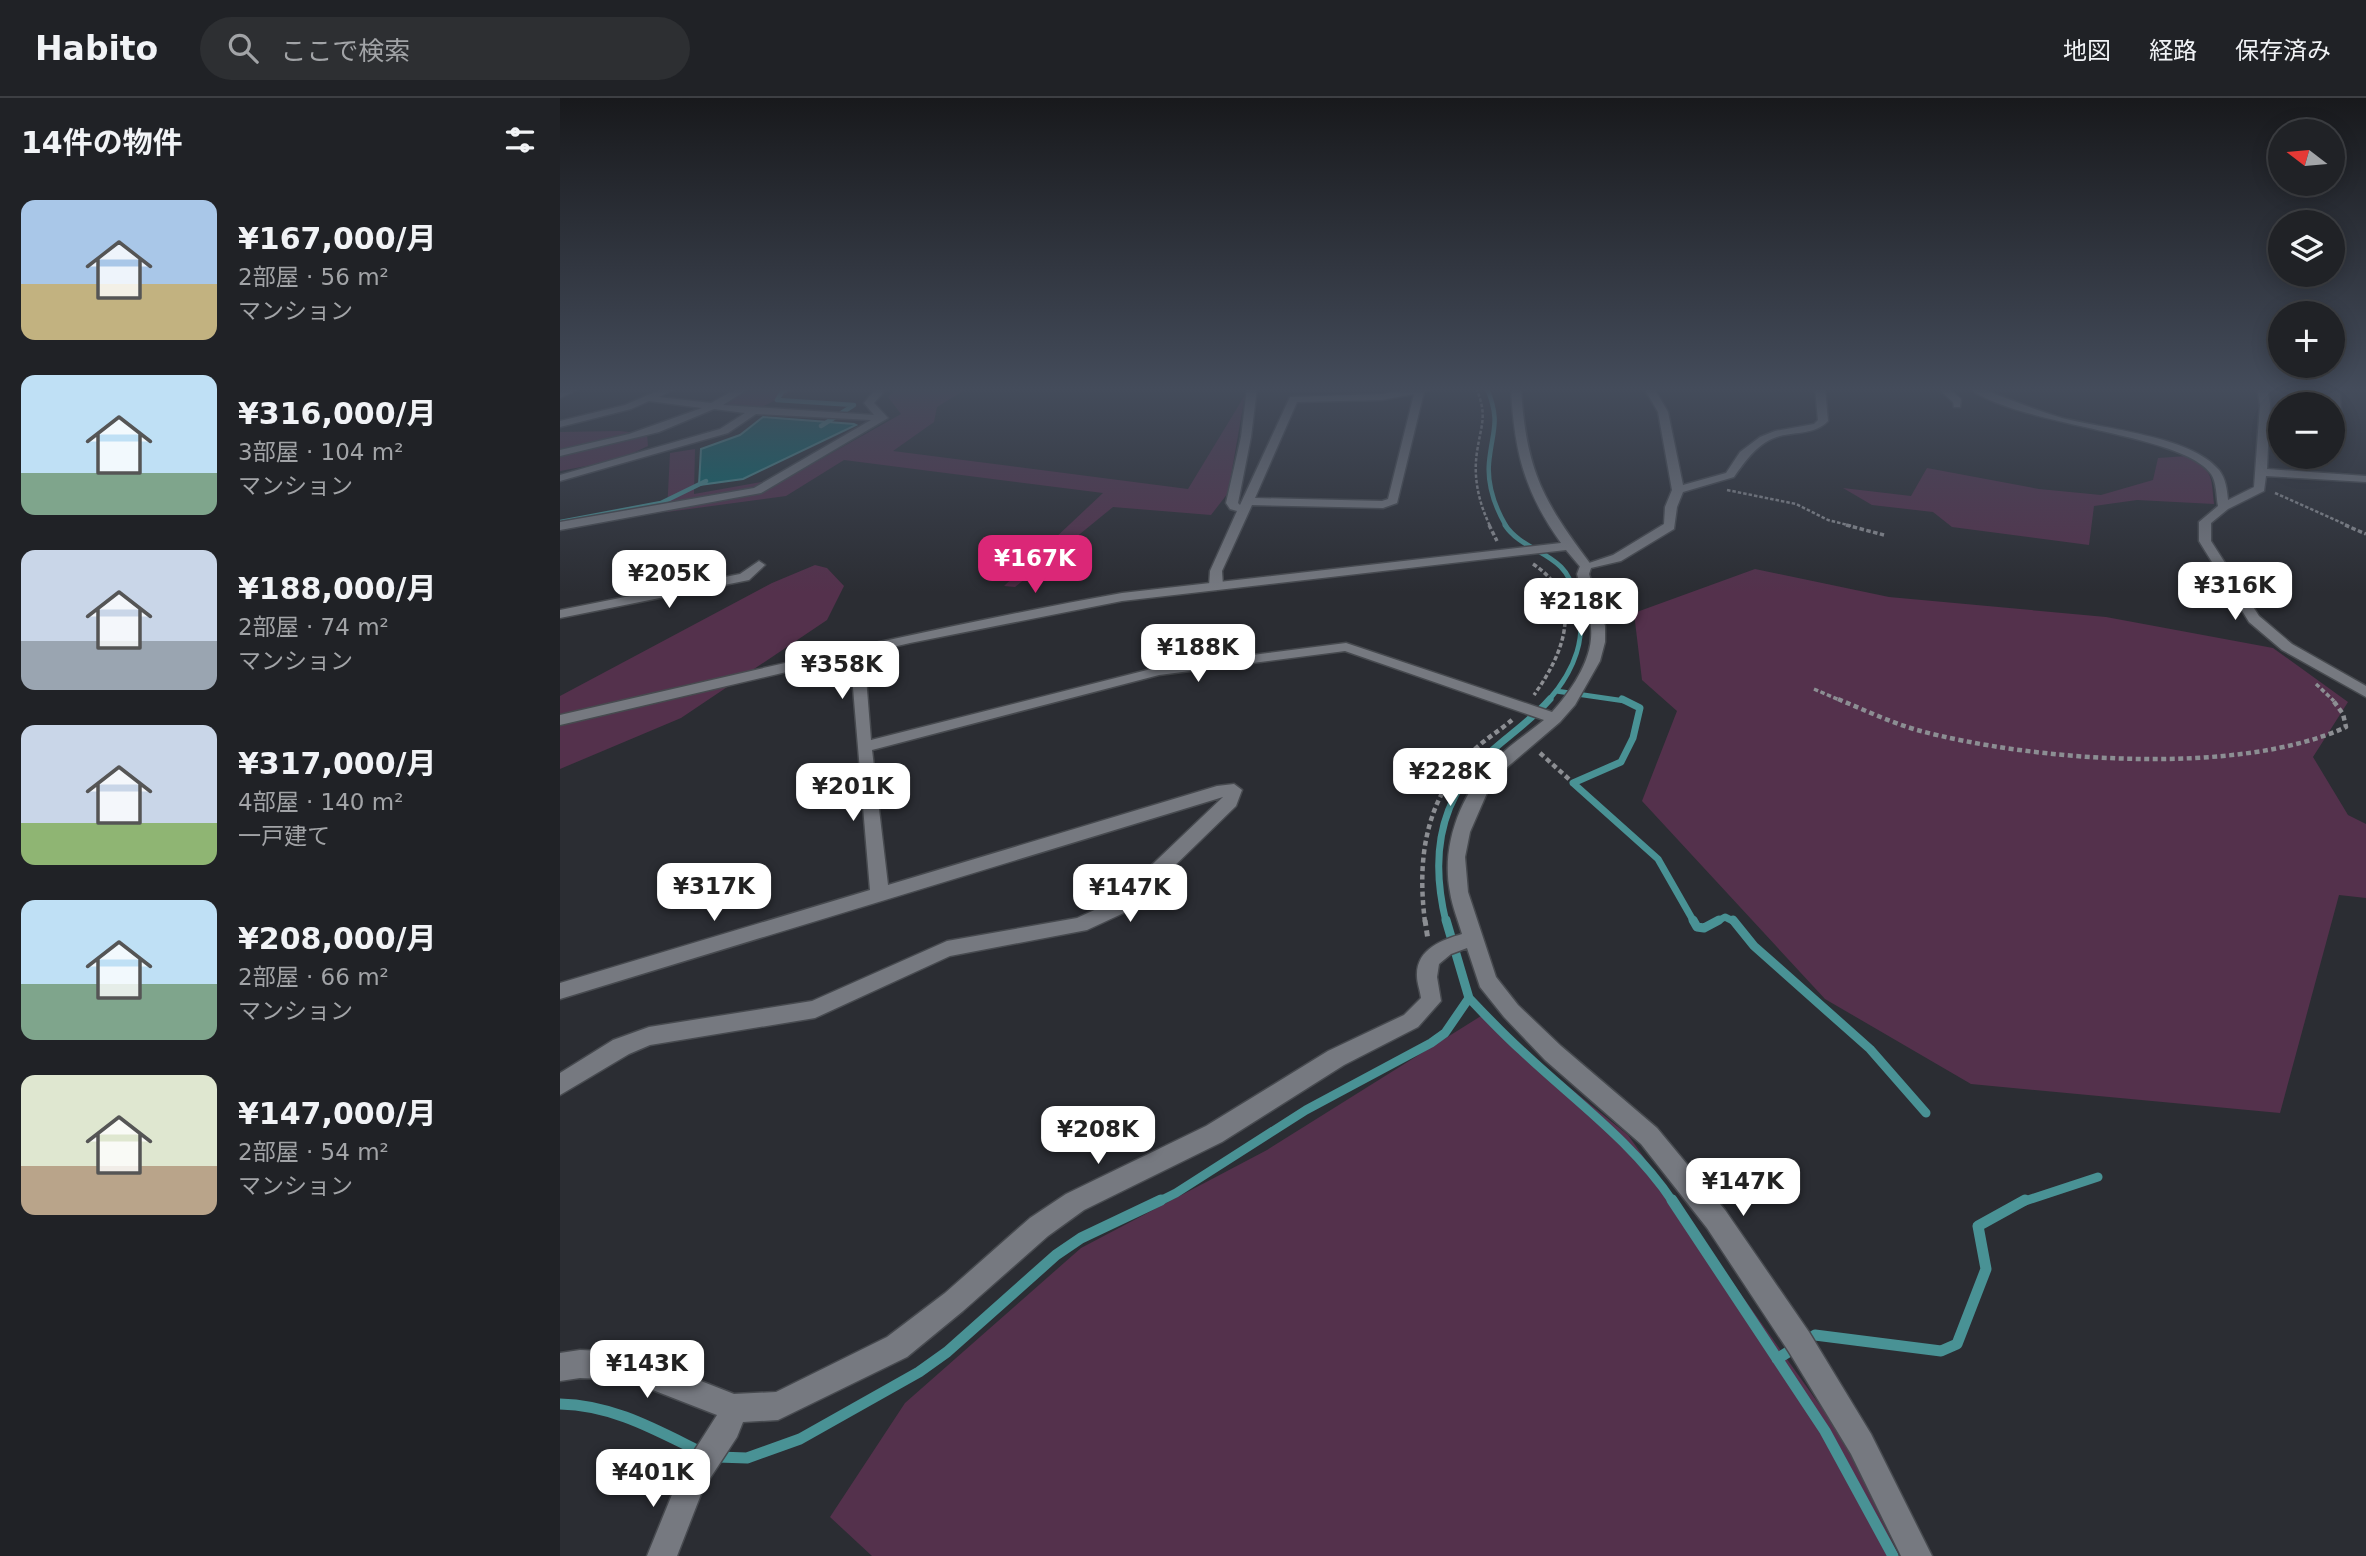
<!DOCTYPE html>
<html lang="ja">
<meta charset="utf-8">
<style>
:root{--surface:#202226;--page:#2d2f32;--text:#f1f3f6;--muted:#a2a4a7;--line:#3d3f43;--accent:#db2777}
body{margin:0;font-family:"DejaVu Sans","Noto Sans JP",sans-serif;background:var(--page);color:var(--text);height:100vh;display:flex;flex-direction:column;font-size:26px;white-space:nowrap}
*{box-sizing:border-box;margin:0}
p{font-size:23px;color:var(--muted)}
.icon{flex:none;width:38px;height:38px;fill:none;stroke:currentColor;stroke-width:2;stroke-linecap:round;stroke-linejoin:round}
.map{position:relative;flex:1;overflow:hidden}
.sheet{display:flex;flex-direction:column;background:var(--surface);width:560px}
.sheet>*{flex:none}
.needle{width:46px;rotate:286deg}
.buttons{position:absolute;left:1708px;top:21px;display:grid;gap:14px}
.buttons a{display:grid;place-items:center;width:77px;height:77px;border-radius:50%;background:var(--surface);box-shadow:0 4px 18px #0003,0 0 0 2px var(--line);font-size:35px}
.price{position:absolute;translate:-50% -60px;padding:0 16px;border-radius:14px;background:#fff;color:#222;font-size:23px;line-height:46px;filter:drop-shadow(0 2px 4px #0008)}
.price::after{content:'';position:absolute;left:50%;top:42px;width:21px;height:16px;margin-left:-10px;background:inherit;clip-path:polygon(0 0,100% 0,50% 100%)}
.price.current{background:var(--accent);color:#fff}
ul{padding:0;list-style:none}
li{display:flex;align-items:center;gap:21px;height:175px;padding:0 21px}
li span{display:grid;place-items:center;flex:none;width:196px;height:140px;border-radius:14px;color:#555}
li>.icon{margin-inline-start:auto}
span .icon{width:84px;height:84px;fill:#fffc;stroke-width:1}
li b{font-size:30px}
h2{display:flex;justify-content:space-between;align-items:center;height:84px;padding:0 21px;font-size:30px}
header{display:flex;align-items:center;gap:42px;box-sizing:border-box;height:98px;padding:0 35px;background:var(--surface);border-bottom:2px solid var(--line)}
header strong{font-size:33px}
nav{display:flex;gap:38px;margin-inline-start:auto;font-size:24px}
.search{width:490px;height:63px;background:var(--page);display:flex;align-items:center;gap:18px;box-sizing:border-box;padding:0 24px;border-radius:38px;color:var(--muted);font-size:26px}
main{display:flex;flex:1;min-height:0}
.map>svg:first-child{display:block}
</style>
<header>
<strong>Habito</strong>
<div class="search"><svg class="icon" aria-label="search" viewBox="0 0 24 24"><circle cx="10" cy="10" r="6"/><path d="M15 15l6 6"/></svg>ここで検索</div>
<nav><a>地図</a><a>経路</a><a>保存済み</a></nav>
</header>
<main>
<section class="sheet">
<h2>14件の物件<svg class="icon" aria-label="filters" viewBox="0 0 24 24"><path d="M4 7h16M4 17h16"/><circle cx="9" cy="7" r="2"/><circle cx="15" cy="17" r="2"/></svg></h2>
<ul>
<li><span style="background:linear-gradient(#a9c7e8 60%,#c2b280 0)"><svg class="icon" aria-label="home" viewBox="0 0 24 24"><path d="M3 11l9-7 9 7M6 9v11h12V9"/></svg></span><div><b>¥167,000/月</b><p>2部屋 · 56 m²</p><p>マンション</p></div></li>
<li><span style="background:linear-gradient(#bfe0f5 70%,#7fa58c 0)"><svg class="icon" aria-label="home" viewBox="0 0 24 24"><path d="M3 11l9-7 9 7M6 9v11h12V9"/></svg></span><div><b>¥316,000/月</b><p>3部屋 · 104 m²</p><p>マンション</p></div></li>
<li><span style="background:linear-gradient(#c9d6e8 65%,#9aa5b1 0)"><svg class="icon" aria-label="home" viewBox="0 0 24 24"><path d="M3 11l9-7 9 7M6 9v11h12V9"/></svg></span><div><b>¥188,000/月</b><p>2部屋 · 74 m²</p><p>マンション</p></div></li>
<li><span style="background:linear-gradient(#c9d6e8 70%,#8fb573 0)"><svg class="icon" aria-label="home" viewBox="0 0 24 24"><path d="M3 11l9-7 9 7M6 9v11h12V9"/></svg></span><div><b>¥317,000/月</b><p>4部屋 · 140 m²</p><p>一戸建て</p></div></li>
<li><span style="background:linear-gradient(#bfe0f5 60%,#7fa58c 0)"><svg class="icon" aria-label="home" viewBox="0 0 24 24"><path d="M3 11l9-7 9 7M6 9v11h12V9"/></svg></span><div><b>¥208,000/月</b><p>2部屋 · 66 m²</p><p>マンション</p></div></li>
<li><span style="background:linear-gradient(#dfe7d0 65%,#b9a48a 0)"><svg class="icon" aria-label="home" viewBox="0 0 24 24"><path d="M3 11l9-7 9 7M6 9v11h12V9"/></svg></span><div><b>¥147,000/月</b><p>2部屋 · 54 m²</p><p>マンション</p></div></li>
</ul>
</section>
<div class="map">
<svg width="1806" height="1458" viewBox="0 0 1806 1458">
<rect width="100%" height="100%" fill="#2b2d33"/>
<path fill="#54314c" d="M185,290H239L194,313L156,309Z
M337,290H408L377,309L374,324L333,353L628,391L685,297L668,395L651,417L553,409L455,489L444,488L543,395L284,362L226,398L107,414L110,355L135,351L134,396L229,379L341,316L328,299Z
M59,333L87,336L88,348L58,362L0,373V334Z
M1627,358C1653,374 1651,375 1654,406L1577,402L1534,408L1529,447L1392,429L1373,414L1312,407L1283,390L1351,398L1367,370L1479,391L1541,397L1593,382L1598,360Z
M255,467L267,470L284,488L267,522L121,620L0,671V598L212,485Z
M1195,471L1329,499L1546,519L1713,550L1788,604L1753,659L1788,717L1806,726V800L1779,797L1720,1015L1411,986L1265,901L1082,703L1117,613L1082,582L1074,515Z
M921,918L1068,1037L1283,1340L1339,1458H312L270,1419L345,1305L521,1150L707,1052Z"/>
<path fill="#036a6d" stroke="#499295" stroke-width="2" d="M203,319L294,326L296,327L183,381L139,387L141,351L180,337Z"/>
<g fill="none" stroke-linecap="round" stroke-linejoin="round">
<path stroke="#499295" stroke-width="4.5" d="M231,290L222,294L217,302L294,307L261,328
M927,290C941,325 932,332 929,365C927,388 935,409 946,428
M0,424L101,405L146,383"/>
<path stroke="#499295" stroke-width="5" d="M945,427C959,448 984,452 1001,469C1009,477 1013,488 1016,498C1029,538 1015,572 988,603
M996,593L1065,603"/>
<path stroke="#499295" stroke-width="7" d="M1062,601L1080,610L1073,640L1061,664L1013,685L1098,761L1134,824
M886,824C871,763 877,704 925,659C946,639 971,623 990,601
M1156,824L1165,819L1175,824"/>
<path stroke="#499295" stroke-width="9" d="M1133,822L1137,829L1144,830L1159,822
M1173,822L1194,848L1310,951L1366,1015
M909,900C926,918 943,936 962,953C1014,1002 1073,1044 1113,1104
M598,1104L616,1095L746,1012L871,945L885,935L909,900L886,822
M1462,1104L1538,1079"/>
<path stroke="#499295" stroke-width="11" d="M1112,1102L1265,1333L1333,1458
M1246,1243L1255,1237L1381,1253L1397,1246L1426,1171L1418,1128L1465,1102
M1217,1261L1236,1249
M0,1306C53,1307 96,1332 143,1355
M158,1359L187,1360L240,1341L359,1274L387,1254L496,1157L521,1140L601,1102"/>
<g stroke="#474a4f" stroke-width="3">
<path id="minor" d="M8,290H22L0,300V294Z
M104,290H117L99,299L151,305L178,290H190L163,307L314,317L304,305L316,290H327L314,305L328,320L201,395L0,432V424L194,390L311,322L196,316L168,335L0,383V377L160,331L185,315L154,311L99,334L0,358V352L69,336L142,310L89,303L71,311L0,329V323L65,307Z
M687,290H697L691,339L678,405L680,407L730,299L822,296L855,290H876L864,294L837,405L823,410L692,407L662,473L663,488L656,492L649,488L650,473L677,413L670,411L666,405L681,339ZM854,296L828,401L822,403L695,400L737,304L822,302Z
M1084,290H1094L1108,314L1123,387L1166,375L1180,354L1200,339L1215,333L1254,326L1258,322L1255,290H1265L1268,323C1256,336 1236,334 1220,338C1198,344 1186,362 1174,379L1123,394L1117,409L1114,431L1061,463L1031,470L1029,476L1045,528V544L1040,563L1015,607L1000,624L945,671L930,688L910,734L905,759L908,794L936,879L958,907L1001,948L1097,1030L1165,1112L1249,1234L1311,1336L1372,1458H1341L1291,1356L1229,1254L1147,1130L1081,1046L985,962L944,919L920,889L907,850L891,856L879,866L877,879L881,903L858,929L784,967L662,1044L524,1112L488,1138L403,1213L347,1259L218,1322L183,1324L177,1339L143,1391L117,1458H87L122,1372L157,1317L67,1282L20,1280L0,1283V1255L20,1252L67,1254L174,1296L216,1294L327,1239L385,1195L470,1120L506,1096L646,1028L768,953L844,917L861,900C860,892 857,885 857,878C856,851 882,842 902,836C898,822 892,808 890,794C881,749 900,696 933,664C948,648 967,636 984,622L785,553L599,577L312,652L328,787L657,688L674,686L682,692L676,708L568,813L527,832L390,858L255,920L90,947L69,956L0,997V975L53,942L89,929L252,903L387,843L517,820L554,803L663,699L0,901V885L310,792L290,554L292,551L297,550L304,554L311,642L599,569L786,545L992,614C1011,593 1034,560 1031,530C1030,512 1021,493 1017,476L1020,468L1053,457L1104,426L1105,409L1112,392L1098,314Z
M1377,290H1388L1401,301L1400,309H1394L1393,304Z
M1408,290H1421C1448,301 1475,312 1502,320C1544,331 1631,338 1659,372C1666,381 1667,392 1668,402L1694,389L1700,306L1697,290H1707L1710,306L1707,371L1806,378V384L1706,378L1704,393L1668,411L1651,425V443L1699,518L1732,546L1806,588V599L1722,552L1689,524L1639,443V424L1658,408C1656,398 1657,385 1651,376C1622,335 1461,329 1408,290Z
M1760,290H1773L1780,295L1782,326H1773L1770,296Z
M199,463L205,467L189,482L0,520V512L180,476Z"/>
</g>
<g stroke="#474a4f" stroke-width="3">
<path id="tertiary" d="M951,290H961C966,373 983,403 1032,468L1030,471H1022L1006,452L562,503L350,545L0,627V617C187,574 373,529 562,495L1001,445C964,394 954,352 951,290Z"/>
</g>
<path stroke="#8c8e93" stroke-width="2.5" stroke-dasharray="3.5 2" stroke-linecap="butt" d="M916,290C928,318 921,326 917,354C913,380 919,405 930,428
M1167,392L1236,406L1268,422L1292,428
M1715,395L1789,428"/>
<path stroke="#8c8e93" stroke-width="3.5" stroke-dasharray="4.5 2.5" stroke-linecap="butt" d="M929,427L937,443
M1286,427L1324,437
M1785,427L1806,436
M973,466C1026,501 1004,555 974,597
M1756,586L1774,603
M1254,591L1282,603"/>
<path stroke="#8c8e93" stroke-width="4.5" stroke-dasharray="5 3.5" stroke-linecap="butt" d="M1278,601C1304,612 1330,624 1357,632C1471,663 1678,679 1786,629L1783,616L1772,601
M980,655L1011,683
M865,824C857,761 865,704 910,656C922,643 938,634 952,622"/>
<path stroke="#8c8e93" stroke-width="5" stroke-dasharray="6 4.5" stroke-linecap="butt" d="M865,822L868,842"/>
<use href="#minor" fill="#767980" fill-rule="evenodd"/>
<use href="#tertiary" fill="#767980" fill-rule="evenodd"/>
</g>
<linearGradient id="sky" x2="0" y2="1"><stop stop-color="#18191c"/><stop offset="0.59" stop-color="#444c5b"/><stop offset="1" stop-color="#444c5b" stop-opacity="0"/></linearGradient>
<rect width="1806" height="494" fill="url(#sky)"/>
</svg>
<div class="buttons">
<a><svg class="needle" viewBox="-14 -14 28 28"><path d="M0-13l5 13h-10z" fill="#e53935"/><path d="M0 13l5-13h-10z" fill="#a2a4a7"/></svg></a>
<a><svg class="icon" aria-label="layers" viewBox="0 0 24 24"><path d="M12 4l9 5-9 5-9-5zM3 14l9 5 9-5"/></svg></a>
<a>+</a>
<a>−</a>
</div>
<b class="price current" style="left:475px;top:497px">¥167K</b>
<b class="price" style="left:109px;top:512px">¥205K</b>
<b class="price" style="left:1675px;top:524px">¥316K</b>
<b class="price" style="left:1021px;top:540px">¥218K</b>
<b class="price" style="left:638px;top:586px">¥188K</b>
<b class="price" style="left:282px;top:603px">¥358K</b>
<b class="price" style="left:890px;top:710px">¥228K</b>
<b class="price" style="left:293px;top:725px">¥201K</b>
<b class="price" style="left:154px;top:825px">¥317K</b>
<b class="price" style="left:570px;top:826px">¥147K</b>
<b class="price" style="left:538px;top:1068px">¥208K</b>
<b class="price" style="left:1183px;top:1120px">¥147K</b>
<b class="price" style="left:87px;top:1302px">¥143K</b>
<b class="price" style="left:93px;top:1411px">¥401K</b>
</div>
</main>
